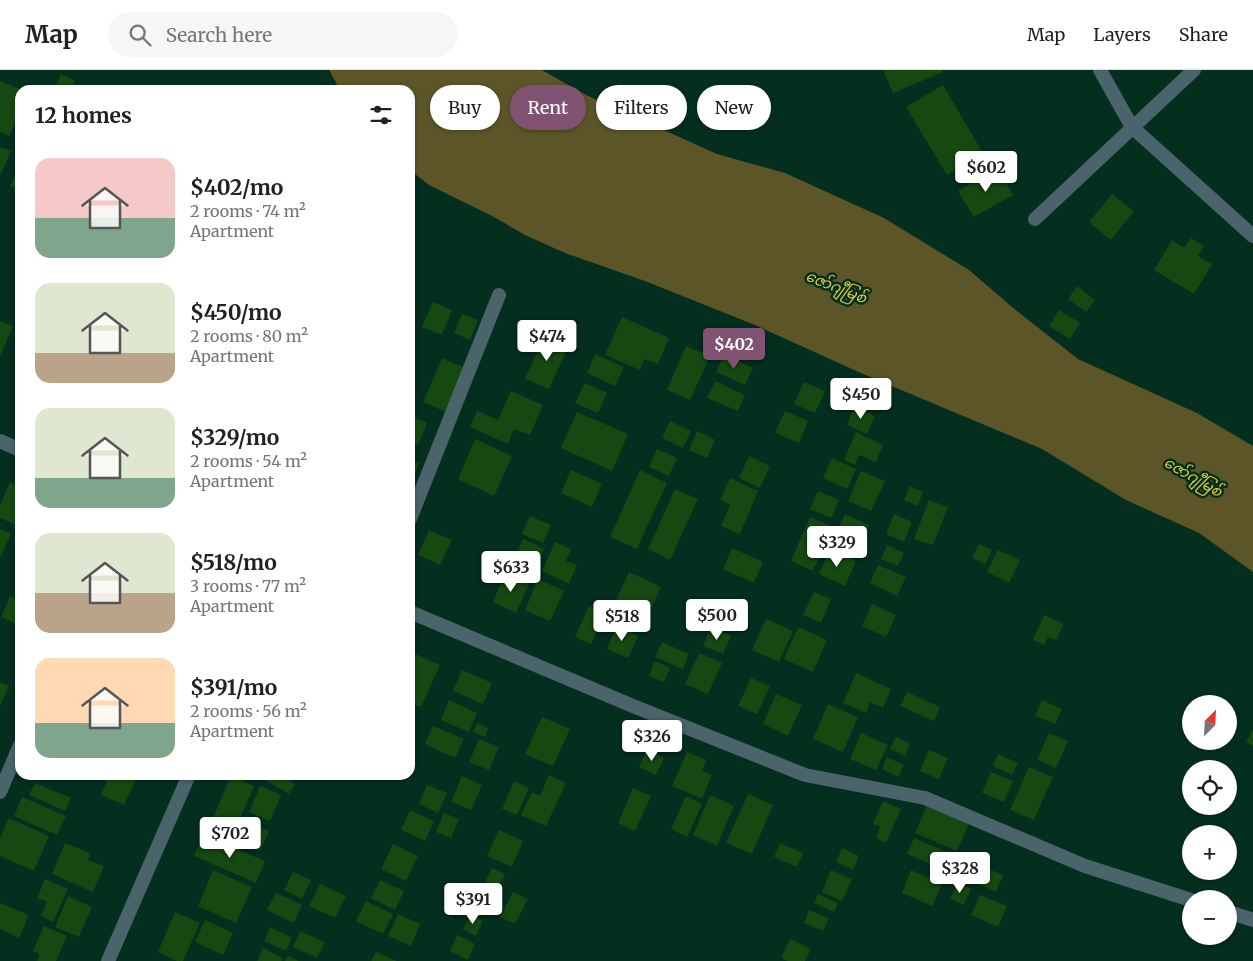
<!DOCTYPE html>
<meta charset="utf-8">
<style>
:root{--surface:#fff;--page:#f6f6f6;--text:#202124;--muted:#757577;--line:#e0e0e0;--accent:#805372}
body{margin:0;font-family:Merriweather,"Noto Sans Myanmar",serif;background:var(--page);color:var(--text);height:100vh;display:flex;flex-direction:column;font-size:19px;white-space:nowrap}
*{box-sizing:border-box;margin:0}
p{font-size:16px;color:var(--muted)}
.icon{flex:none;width:28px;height:28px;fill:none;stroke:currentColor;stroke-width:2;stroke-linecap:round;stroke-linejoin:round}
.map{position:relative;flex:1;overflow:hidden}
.drawer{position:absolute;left:15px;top:15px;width:400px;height:695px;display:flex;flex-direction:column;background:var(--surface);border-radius:15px;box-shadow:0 1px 4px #0004}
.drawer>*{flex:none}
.banner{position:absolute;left:430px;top:15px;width:475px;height:45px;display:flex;gap:10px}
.needle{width:32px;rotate:24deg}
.tools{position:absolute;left:1182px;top:625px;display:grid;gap:10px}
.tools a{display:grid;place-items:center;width:55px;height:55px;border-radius:50%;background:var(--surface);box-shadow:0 1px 4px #0004;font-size:25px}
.price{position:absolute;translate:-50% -42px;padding:0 11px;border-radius:5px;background:#fff;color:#222;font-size:16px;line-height:32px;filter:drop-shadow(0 1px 2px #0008)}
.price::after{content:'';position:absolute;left:50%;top:30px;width:15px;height:11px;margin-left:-8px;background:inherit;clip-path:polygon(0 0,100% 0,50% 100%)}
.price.selected{background:var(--accent);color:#fff}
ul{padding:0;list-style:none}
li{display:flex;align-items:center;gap:15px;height:125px;padding:0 20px}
li span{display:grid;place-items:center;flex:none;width:140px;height:100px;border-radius:15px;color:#555}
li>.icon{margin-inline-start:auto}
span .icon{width:60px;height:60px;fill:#fffc;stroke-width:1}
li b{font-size:21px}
h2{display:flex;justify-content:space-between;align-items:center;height:60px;padding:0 20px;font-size:21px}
.chip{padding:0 18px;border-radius:22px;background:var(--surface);box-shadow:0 1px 4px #0004;font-size:18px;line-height:45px}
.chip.selected{background:var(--accent);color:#fff}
header{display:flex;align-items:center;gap:30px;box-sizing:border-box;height:70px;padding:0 25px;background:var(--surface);border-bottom:1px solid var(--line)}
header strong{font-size:24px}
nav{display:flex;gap:28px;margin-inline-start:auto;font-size:18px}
.search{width:350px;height:45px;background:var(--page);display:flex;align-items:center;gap:12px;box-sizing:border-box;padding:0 18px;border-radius:28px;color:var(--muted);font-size:19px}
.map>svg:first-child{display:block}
</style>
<header>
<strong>Map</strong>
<div class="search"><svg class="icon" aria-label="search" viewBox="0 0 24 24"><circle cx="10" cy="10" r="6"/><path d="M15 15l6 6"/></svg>Search here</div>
<nav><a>Map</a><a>Layers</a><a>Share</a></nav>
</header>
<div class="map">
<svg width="1253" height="891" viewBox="0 0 1253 891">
<rect width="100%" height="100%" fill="#042e1e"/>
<path fill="#5b5527" d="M329,0H542L586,25L717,84L785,103L884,148L969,200L1012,237L1078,289L1197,343L1253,376V502L1199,463L1126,430L1042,379L863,304L755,255L645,211L565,183L525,165L494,147L429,115L410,100V20H340Z"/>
<path fill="#164811" d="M883,0H942L943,2L893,23Z
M61,4L75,11L71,20H54Z
M0,11L20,19V41L9,66L0,62Z
M85,14L99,20H82Z
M943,15L983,83L947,105L906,37Z
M0,77L11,81L0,106Z
M20,94V120L10,116Z
M997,98L1013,125L974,147L958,121Z
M1112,124L1134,141L1111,170L1089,152Z
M1191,168L1204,176L1198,186L1212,194L1194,224L1154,200L1172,170L1184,178Z
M1077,216L1095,230L1086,242L1068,229Z
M433,232L452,240L442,265L422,257Z
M1059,240L1080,253L1070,269L1049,256Z
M462,244L478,250L470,270L454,263Z
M622,247L669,268L658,294L644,289L640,300L605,285Z
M0,251L13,256L0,286Z
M545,265L569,275L549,319L525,309Z
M686,276L710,286L690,330L667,320Z
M595,284L624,297L615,316L587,303Z
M724,285L753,298L745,315L716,302Z
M442,288L467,299L448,343L423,332Z
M715,311L745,325L738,341L707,328Z
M804,312L825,321L815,343L794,334Z
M585,313L607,323L598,343L575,333Z
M511,321L543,335L530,365L514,359L508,374L470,357L477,341L498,350Z
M854,337L875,346L867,364L847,355Z
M785,341L808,351L799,373L775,363Z
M577,342L628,364L612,401L561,378Z
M413,347L427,353L418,375L410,372V354Z
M670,351L691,361L683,378L662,368Z
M697,361L715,370L707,388L689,380Z
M856,362L883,375L876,392L859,385L855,395L844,390Z
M475,369L512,386L494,426L458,409Z
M657,379L677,388L669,406L649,397Z
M749,386L770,396L760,418L739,408Z
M832,388L856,399L847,419L823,408Z
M410,389L419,393L414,406L410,404Z
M571,400L602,414L592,437L561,423Z
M640,400L667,413L637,479L610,467Z
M861,401L885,411L871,441L848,431Z
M730,408L758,421L740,464L721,456L730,435L720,430Z
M10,412L20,417L19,456L0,448V435Z
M910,416L923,422L918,436L904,430Z
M675,419L698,429L670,490L648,479Z
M818,421L839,430L831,448L810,439Z
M929,430L948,437L933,475L914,469Z
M845,444L869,455L855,485L831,474Z
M894,444L912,452L904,472L886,464Z
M530,446L551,455L543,473L522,464Z
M810,447L833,457L813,501L791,491Z
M0,459L11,463L0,488Z
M429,460L452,470L440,495L418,485Z
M523,469L544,479L535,499L514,489Z
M555,472L571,479L566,491L577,495L569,514L542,501Z
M979,474L992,480L985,494L972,488Z
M887,475L904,483L898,496L881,489Z
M732,478L763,492L754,513L723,499Z
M830,479L856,491L845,516L819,504Z
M998,480L1020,490L1009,513L987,502Z
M878,495L906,507L897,526L870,513Z
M629,502L661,517L648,545L616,530Z
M505,503L529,514L516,543L493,532Z
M538,509L564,521L550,551L525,540Z
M814,522L831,529L821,553L803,545Z
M10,526L20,531V555L1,547Z
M872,534L896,545L886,567L862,556Z
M589,536L605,543L591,574L575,567Z
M630,542L647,550L642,560L626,553Z
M1044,545L1064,554L1056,570L1048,567L1044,575L1033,570Z
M766,549L793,561L779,592L752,580Z
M617,556L638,566L628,588L607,579Z
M711,557L731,566L723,584L703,576Z
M798,557L827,570L813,602L784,589Z
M662,572L689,584L683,599L655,587Z
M411,582L440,595L421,637L410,633V585Z
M699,583L722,593L708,624L685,614Z
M655,591L670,598L664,612L649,606Z
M462,600L492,613L483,634L453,621Z
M856,603L891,619L883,638L870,632L866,643L843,633Z
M751,608L770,616L757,644L738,636Z
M0,612L9,616L0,636Z
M907,622L940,637L934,651L900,636Z
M776,624L802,635L788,666L763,654Z
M449,630L477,643L469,662L441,650Z
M1042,630L1062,639L1055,654L1035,646Z
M828,634L858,647L843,682L813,669Z
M542,647L570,659L553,696L525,684Z
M477,653L488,658L485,667L473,662Z
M433,656L464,669L455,688L425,674Z
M1253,659V676L1246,672Z
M861,663L888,675L876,700L850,689Z
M1049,663L1068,671L1056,698L1037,690Z
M896,667L910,674L905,686L890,679Z
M479,669L499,677L489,700L469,692Z
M647,680L664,688L656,705L639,697Z
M929,680L948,688L939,709L920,701Z
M687,682L707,690L702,701L712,705L702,729L672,716Z
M998,684L1018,693L1012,705L993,696Z
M887,687L904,695L898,707L882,699Z
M1029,697L1053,707L1034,750L1010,740Z
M991,702L1013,711L1004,732L982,723Z
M110,705H127L136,709L124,735L101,725Z
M268,705H279L295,714L289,724L265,710Z
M549,705L566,713L546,756L521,745L532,722L540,726Z
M231,706L254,716L240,749L269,761L260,781L222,764V762L209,757Z
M462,706L482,715L471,740L451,732Z
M514,711L529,718L517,745L502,739Z
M35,713L71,728L65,741L29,725Z
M427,715L447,723L438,743L419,734Z
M260,716L281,725L270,751L249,742Z
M633,718L651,726L635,761L618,753Z
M748,724L773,735L752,784L726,773Z
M710,725L734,736L717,776L693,765Z
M686,726L702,734L687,767L671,759Z
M22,727L66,746L57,765L14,746Z
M883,731L901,739L886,773L876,768L880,757L873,754Z
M927,735L969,753L957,781L915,763Z
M410,740L434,751L425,771L401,760Z
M444,743L459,749L451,768L436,762Z
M9,748L49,766L34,801L0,786V768Z
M499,760L523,771L512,797L487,786Z
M203,765L265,791L256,813L194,786Z
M914,768L954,785L947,801L907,784Z
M65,773L90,783L88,790L104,796L93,822L52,804Z
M780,773L803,783L797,797L774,787Z
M393,774L418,786L406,811L381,799Z
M842,778L859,786L853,800L836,792Z
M979,795L1003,805L996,822L972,811Z
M492,798L505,804L498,818L485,812Z
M213,800L252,817L236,853L198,836Z
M831,800L852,809L842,831L822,822Z
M911,800L942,814L932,836L902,823Z
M293,802L311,810L302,829L284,820Z
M45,809L68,819L53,852L41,846L47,832L37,828Z
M380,810L404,821L395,840L371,828Z
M957,813L971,819L964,835L950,829Z
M320,814L346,826L335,848L309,836Z
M481,816L496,823L486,844L471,837Z
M513,822L528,829L515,854L500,847Z
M276,823L302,835L294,853L267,840Z
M818,824L838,833L834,842L814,833Z
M980,825L1007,836L998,857L971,845Z
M68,826L92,837L79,867L55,857Z
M366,831L393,844L383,864L356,851Z
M0,833L29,845L19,868L0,859Z
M809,840L829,848L823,861L804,853Z
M175,842L200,853L183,891H177L158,882Z
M398,844L420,854L411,876L388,866Z
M470,845L483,851L476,866L463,859Z
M205,850L233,863L223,885L195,872Z
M44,856L67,866L56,891H37L40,884L33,881Z
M270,857L292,868L286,881L264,871Z
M300,861L325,872L317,888L293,877Z
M457,865L475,874L468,890L450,881Z
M790,869L811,879L805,891H788L781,888Z
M263,878L283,888L281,891H257Z
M376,882L397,891H371Z
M288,886L299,891H285Z"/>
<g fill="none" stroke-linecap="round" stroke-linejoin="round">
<path stroke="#4b636b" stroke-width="14" d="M1100,0L1132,57L1253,166
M1035,149L1194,0
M0,371L20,380
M410,449L499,225
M410,542L633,636L805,705L925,728L1085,796L1191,830
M0,722L20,675
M1229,842L1253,850
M108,891L189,705"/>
</g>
<g text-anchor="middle" stroke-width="5" stroke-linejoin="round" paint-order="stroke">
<g font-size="15" font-style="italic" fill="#dcca39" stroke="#042e1e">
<text transform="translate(836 217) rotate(22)" y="5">ဇော်ဂျီမြစ်</text>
<text transform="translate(1193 407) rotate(30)" y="5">ဇော်ဂျီမြစ်</text>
</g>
</g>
</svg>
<div class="tools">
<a><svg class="needle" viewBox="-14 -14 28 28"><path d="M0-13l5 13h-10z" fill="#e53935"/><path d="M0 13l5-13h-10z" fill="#757577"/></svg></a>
<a><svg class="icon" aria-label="locate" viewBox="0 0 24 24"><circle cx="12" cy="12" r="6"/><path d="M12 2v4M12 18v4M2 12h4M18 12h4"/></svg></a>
<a>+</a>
<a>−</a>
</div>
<b class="price" style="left:986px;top:123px">$602</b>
<b class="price" style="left:547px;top:292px">$474</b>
<b class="price selected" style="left:734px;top:300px">$402</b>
<b class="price" style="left:861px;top:350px">$450</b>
<b class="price" style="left:837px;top:498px">$329</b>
<b class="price" style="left:511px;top:523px">$633</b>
<b class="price" style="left:717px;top:571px">$500</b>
<b class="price" style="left:622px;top:572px">$518</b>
<b class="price" style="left:652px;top:692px">$326</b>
<b class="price" style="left:230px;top:789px">$702</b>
<b class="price" style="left:960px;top:824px">$328</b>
<b class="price" style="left:473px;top:855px">$391</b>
<div class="banner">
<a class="chip">Buy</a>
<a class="chip selected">Rent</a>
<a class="chip">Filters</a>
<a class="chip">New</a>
</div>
<section class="drawer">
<h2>12 homes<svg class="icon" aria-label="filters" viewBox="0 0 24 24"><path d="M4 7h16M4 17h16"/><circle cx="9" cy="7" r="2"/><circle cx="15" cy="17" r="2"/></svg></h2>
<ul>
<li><span style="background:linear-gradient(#f6c9c9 60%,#7fa58c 0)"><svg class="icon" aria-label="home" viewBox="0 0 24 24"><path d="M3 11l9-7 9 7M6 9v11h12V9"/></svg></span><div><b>$402/mo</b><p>2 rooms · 74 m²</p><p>Apartment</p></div></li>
<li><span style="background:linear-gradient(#dfe7d0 70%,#b9a48a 0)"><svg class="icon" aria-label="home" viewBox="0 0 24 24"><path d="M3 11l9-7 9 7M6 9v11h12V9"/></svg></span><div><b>$450/mo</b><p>2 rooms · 80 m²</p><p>Apartment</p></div></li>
<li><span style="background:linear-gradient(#dfe7d0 70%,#7fa58c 0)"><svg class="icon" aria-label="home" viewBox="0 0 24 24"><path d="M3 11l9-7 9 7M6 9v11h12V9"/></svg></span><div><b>$329/mo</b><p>2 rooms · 54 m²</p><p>Apartment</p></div></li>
<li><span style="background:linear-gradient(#dfe7d0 60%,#b9a48a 0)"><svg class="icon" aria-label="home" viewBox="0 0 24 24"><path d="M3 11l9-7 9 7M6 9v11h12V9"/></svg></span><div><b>$518/mo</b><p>3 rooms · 77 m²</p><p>Apartment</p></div></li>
<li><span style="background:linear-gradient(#ffd9b3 65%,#7fa58c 0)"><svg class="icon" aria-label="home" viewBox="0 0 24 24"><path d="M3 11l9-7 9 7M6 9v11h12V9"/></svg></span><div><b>$391/mo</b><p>2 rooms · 56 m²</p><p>Apartment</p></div></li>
</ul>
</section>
</div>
